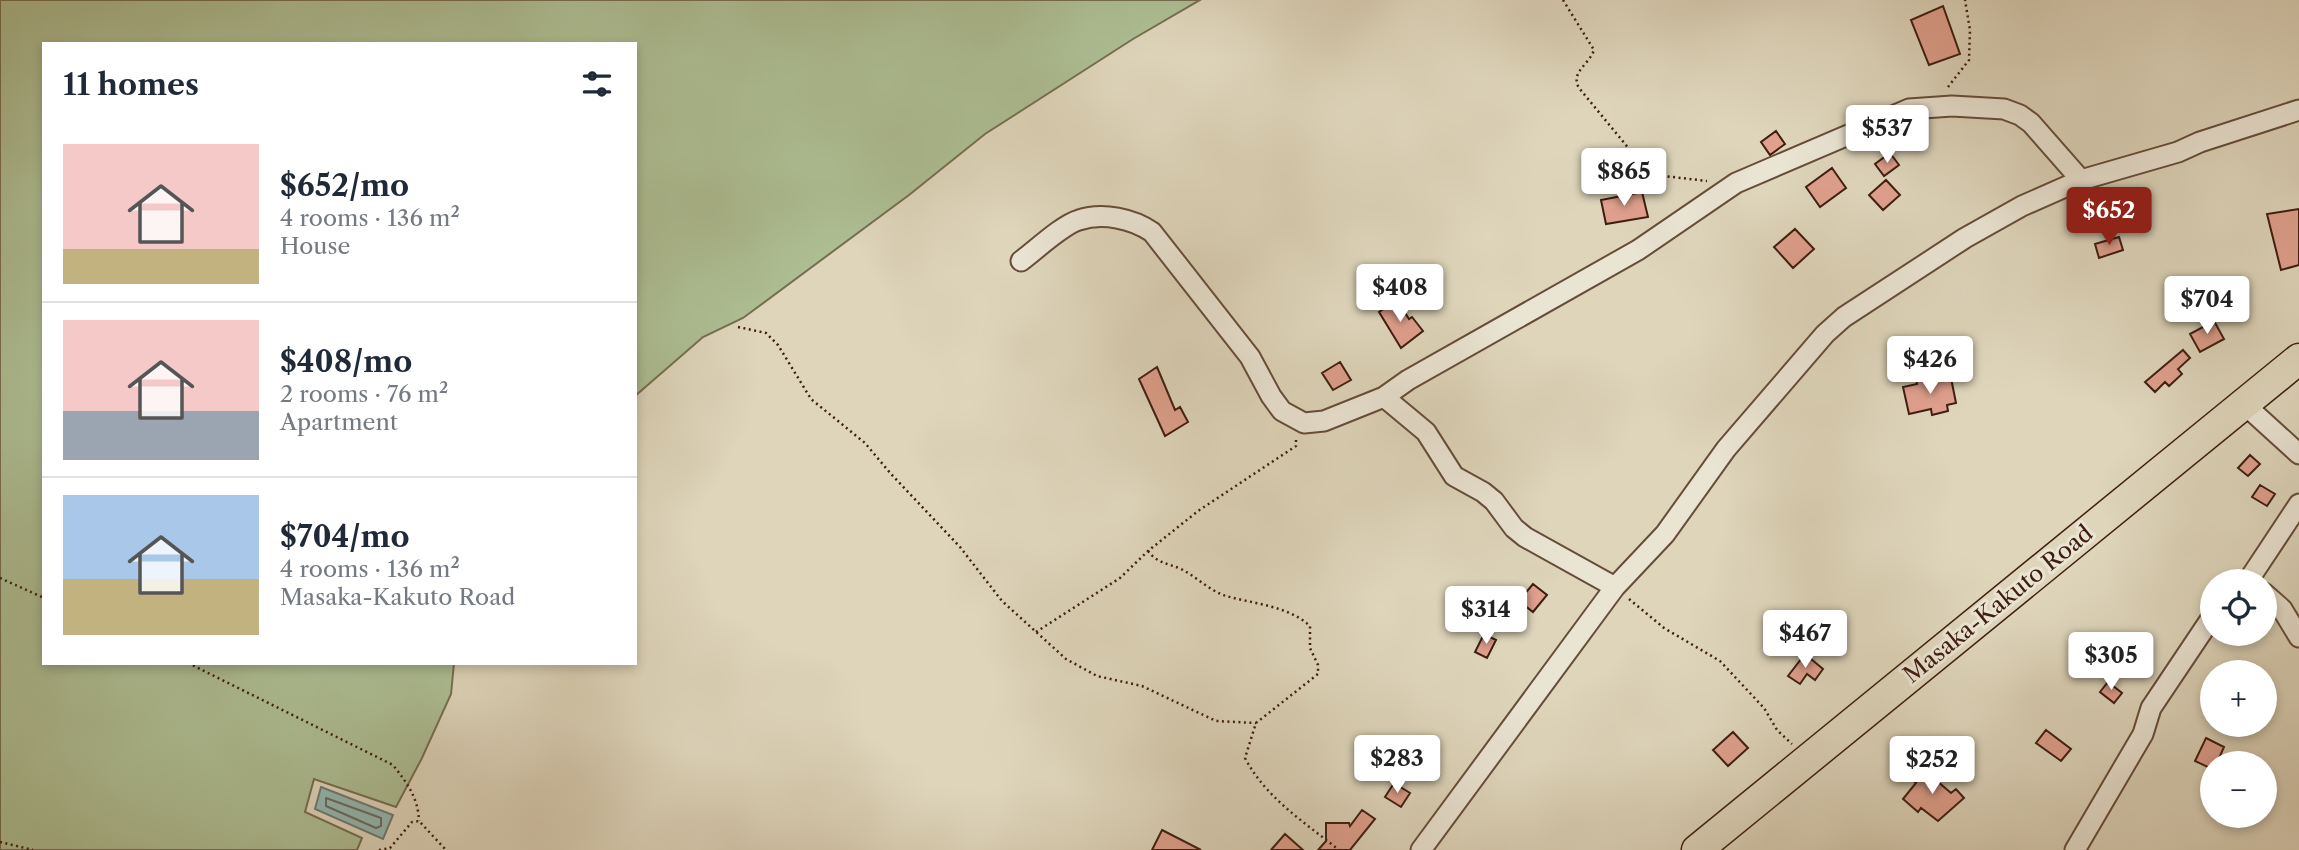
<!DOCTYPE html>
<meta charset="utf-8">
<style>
:root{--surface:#fff;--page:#f6f6f7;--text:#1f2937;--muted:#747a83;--line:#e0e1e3;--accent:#8f2418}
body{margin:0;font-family:"Libre Caslon Text",serif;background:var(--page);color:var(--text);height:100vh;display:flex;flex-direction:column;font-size:26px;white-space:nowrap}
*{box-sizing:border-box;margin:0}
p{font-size:23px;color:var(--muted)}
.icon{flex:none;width:38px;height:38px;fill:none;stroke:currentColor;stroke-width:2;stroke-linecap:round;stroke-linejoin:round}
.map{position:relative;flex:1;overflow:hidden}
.details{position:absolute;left:42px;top:42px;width:595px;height:623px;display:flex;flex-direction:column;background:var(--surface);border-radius:0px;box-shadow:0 4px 10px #0003}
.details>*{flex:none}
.buttons{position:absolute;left:2200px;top:569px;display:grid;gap:14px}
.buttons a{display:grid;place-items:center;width:77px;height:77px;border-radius:50%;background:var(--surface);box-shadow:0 4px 10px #0003;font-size:35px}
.price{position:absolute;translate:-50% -60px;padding:0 16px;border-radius:7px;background:#fff;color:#222;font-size:23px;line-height:46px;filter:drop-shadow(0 2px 4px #0008)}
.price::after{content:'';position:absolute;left:50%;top:42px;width:21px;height:16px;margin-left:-10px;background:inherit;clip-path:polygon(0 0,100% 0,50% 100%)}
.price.on{background:var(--accent);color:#fff}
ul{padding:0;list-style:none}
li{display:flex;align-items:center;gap:21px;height:175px;padding:0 21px}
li+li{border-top:2px solid var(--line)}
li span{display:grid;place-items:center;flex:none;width:196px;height:140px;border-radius:0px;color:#555}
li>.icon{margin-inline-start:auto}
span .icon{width:84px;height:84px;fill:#fffc;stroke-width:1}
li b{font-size:30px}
h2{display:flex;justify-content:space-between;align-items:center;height:84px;padding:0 21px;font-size:30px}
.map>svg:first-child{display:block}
</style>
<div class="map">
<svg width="2299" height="850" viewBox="0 0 2299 850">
<rect width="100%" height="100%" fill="#ded5bb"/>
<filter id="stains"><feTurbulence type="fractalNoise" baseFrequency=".00286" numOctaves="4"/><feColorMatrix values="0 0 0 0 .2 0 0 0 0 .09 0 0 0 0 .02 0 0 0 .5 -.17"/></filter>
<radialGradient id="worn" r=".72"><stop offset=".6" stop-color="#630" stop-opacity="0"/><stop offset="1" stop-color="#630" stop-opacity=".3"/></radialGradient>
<path fill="#adbe93" stroke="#766e51" stroke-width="2" d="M0,0H1200L1133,39L985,134L909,195L743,318L703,337L635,396V44H44V663H454L451,694L422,758L396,807L314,779L305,812L362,838L357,850H0Z"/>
<path fill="#93b8b2" stroke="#717a71" stroke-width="2" d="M321,787L393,815L383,839L315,809Z"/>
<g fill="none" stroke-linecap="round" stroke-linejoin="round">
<path stroke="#696b60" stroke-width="2" d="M326,798L381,818V826L376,828L326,806Z"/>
</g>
<path fill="#dfa08d" stroke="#3f1e0f" stroke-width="2" d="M1943,6L1960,54L1929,65L1911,20Z
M1776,131L1785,144L1770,155L1761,142Z
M1890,153L1899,165L1884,176L1875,164Z
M1832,168L1846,188L1820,207L1806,187Z
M1886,180L1900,195L1883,210L1869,195Z
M1642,192L1648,217L1606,224L1601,200Z
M2299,209V265L2281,270L2267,214Z
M1795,229L1814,249L1793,268L1774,247Z
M2119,237L2123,250L2099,258L2095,244Z
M1397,300L1409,319L1412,317L1423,331L1401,348L1379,312Z
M2214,321L2224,339L2200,352L2190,334Z
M2183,350L2190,358L2178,369L2182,374L2169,386L2165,382L2155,392L2145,382Z
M1340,362L1351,380L1333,390L1322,373Z
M1157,367L1175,410L1180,407L1188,422L1165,436L1139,379Z
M1930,375L1931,382L1951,378L1956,403L1947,405L1948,411L1932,415L1931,409L1909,414L1903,387L1917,384L1916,378Z
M2250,455L2260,464L2248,476L2238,468Z
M2260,485L2275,494L2267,506L2252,497Z
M1533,584L1547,595L1533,612L1519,601Z
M1484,634L1496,640L1487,658L1475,652Z
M1805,654L1823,669L1815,680L1807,674L1800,684L1788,676Z
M2108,682L2122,693L2114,703L2100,692Z
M2046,730L2071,749L2061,761L2036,743Z
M1733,732L1748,748L1728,766L1713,750Z
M2206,738L2224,747L2217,763H2212V769L2195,761Z
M1922,768L1951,793L1956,789L1964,798L1938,821L1921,808L1918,812L1903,799L1916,783L1912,780Z
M1394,783L1410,793L1401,807L1385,797Z
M1362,810L1375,819L1350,850H1318L1326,841V823H1349L1350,826Z
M1162,830L1201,850H1152Z
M1285,834L1303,850H1271Z"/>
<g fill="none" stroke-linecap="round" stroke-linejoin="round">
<g stroke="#674c3a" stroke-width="23">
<path id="minor" d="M1021,261C1036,250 1062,225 1079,220C1103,212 1133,219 1152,232L1250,357L1271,396L1282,411L1304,423L1324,421L1384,397L1408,380L1638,250L1736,183L1909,109L1952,106L2004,109L2020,115L2031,123L2081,180
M1384,397L1426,432L1454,476L1483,492L1494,501L1514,528L1525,537L1615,587
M2244,404L2299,454
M2248,581L2299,504
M2264,593L2282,609L2299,637
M1421,850L1615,587L1665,534L1726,449L1825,334L1844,317L1965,238L2022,206L2081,180L2178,152L2200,142L2299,110
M2075,850L2143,734L2151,708L2212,617"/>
</g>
<g stroke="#3f1e0f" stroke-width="33">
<path id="highway" d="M1697,850L2299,359"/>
</g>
<path stroke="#3f1e0f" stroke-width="2.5" stroke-dasharray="2 3.5" stroke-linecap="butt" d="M1563,0L1594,50C1589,65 1570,72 1579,88L1644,167L1655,175L1707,181
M1948,87L1969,60L1970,30L1965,0
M738,327L766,333L778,345L811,399L865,443L891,474L960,547L1002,601L1066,659L1097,676L1142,686L1216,721L1256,723
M1148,551C1157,563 1167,563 1181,569C1195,576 1208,589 1223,595C1252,604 1287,605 1310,626V648L1318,665V674L1256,723L1245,758C1266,798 1304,822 1339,850
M0,578L44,598
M1629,599L1664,628L1720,661L1764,708L1777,730L1792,744
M1036,632L1120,578L1148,551L1198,511L1296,446V440
M188,663L393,765C407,783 418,797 419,821
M0,842L33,850
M379,850L390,848L412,822L419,821L446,850"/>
<use href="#minor" stroke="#eae4d3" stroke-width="19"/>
<use href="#highway" stroke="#ded5bb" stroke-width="30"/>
</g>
<g text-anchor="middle" stroke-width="6" stroke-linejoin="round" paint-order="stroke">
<g font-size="23" fill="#3f1e0f" stroke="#eae4d3">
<text transform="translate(1998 604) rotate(-39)" y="8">Masaka-Kakuto Road</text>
</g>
</g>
<rect width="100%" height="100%" filter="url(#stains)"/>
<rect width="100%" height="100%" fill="url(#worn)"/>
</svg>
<div class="buttons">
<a><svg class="icon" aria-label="locate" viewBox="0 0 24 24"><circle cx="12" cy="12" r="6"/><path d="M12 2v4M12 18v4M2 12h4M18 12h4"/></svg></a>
<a>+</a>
<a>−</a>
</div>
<b class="price" style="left:1887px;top:165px">$537</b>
<b class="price" style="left:1624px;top:208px">$865</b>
<b class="price on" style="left:2109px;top:247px">$652</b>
<b class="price" style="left:1400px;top:324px">$408</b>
<b class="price" style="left:2207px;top:336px">$704</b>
<b class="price" style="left:1930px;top:396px">$426</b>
<b class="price" style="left:1486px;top:646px">$314</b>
<b class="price" style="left:1805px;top:670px">$467</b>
<b class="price" style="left:2111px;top:692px">$305</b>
<b class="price" style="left:1397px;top:795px">$283</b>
<b class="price" style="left:1932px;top:796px">$252</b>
<section class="details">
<h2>11 homes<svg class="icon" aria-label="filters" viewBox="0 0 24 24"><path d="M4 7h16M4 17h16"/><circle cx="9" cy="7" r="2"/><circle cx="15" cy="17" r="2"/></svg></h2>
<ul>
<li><span style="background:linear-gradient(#f6c9c9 75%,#c2b280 0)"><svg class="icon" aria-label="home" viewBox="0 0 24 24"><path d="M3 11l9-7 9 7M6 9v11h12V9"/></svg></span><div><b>$652/mo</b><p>4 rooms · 136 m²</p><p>House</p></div></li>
<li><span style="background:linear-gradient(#f6c9c9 65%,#9aa5b1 0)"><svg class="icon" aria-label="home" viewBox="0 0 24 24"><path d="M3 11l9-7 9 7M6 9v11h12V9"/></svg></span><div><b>$408/mo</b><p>2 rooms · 76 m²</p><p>Apartment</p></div></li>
<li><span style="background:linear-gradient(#a9c7e8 60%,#c2b280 0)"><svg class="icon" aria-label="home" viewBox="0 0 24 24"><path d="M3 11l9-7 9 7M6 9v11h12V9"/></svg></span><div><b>$704/mo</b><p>4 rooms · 136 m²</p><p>Masaka-Kakuto Road</p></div></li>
</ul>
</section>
</div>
